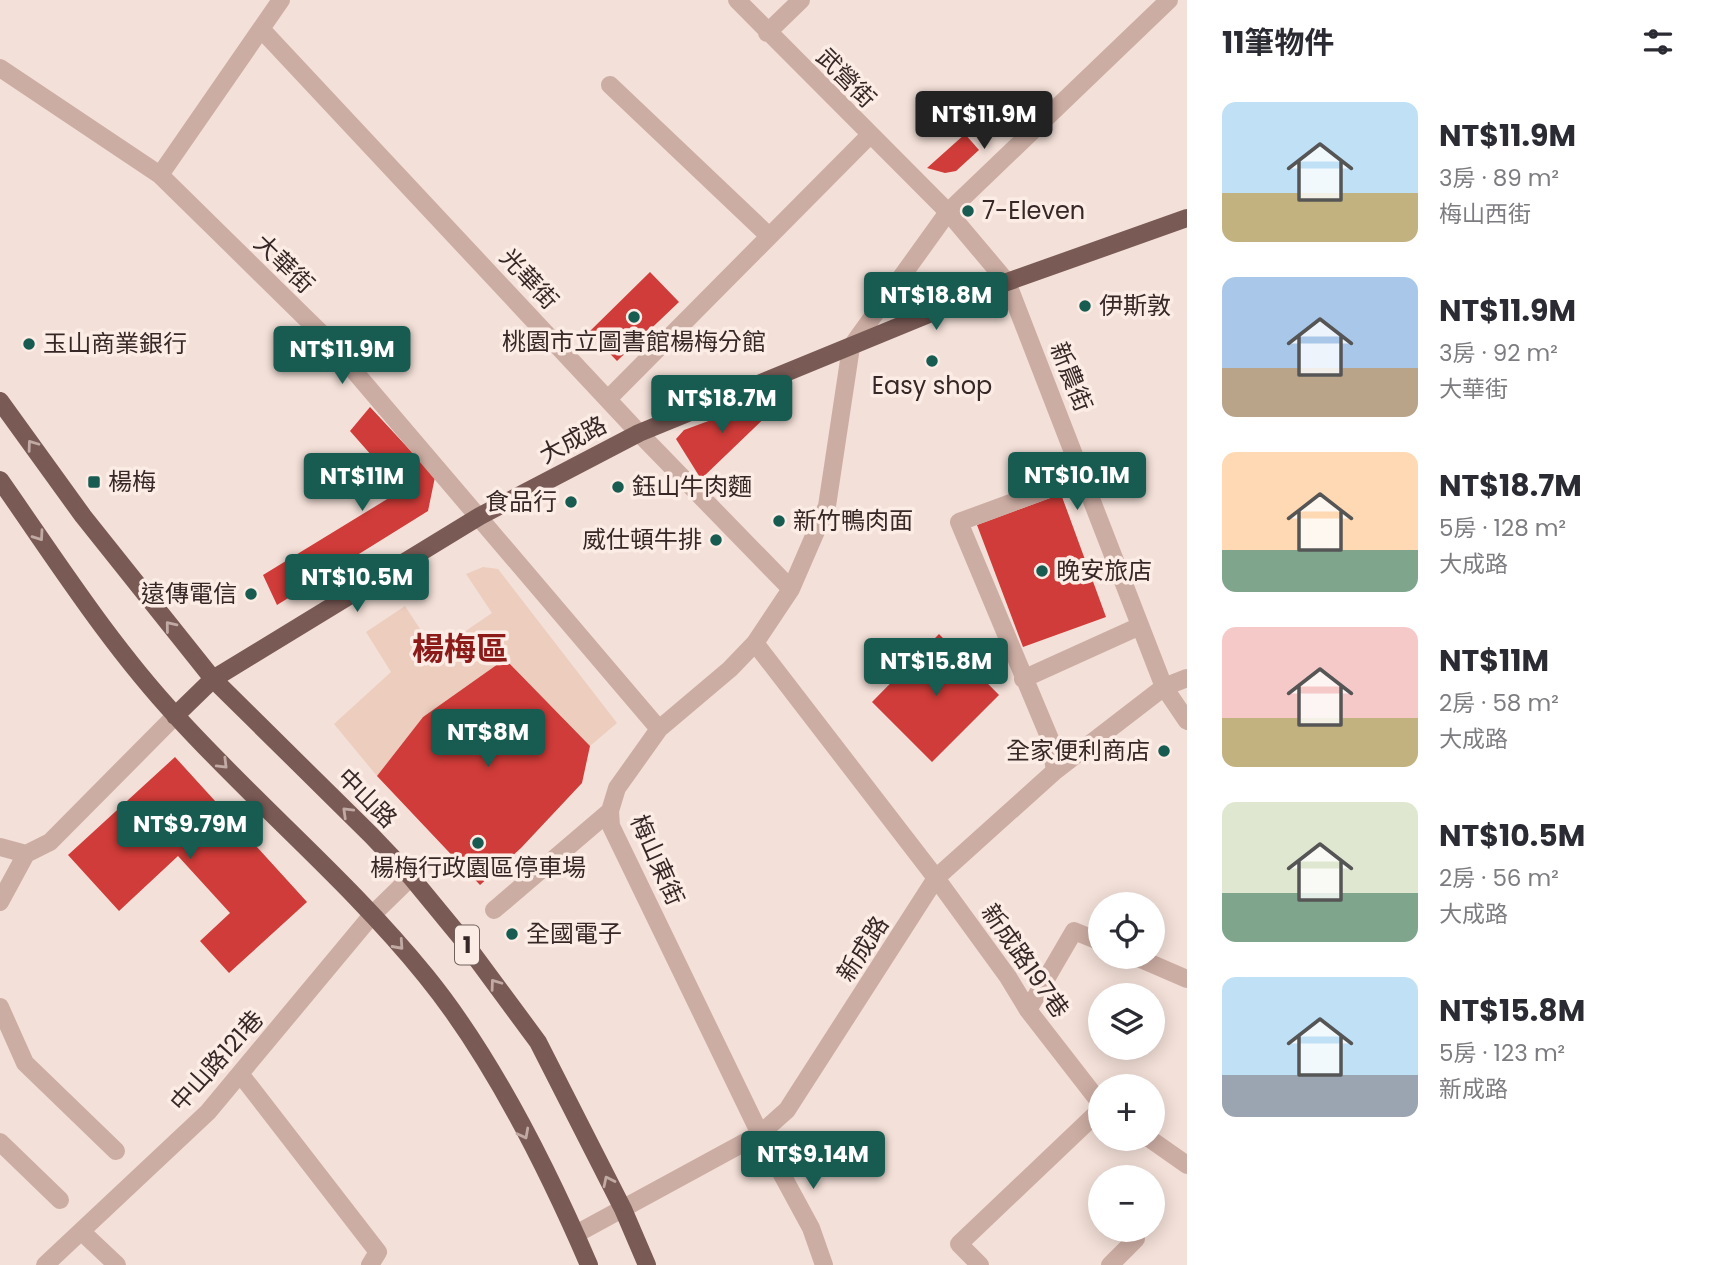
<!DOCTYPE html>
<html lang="zh-TW">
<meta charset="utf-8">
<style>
:root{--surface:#fff;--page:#f7f7f7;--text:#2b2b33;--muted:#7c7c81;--accent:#185b51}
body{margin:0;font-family:Poppins,"Noto Sans TC",sans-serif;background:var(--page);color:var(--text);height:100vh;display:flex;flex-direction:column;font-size:26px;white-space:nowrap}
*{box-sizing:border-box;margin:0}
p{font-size:23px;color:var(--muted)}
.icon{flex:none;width:38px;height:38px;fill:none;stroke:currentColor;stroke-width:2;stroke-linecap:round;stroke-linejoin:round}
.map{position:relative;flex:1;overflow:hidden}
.sheet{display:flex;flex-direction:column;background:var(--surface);width:525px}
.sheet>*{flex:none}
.buttons{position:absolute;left:1088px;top:892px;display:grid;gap:14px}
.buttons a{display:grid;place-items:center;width:77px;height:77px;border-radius:50%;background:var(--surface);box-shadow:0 4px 18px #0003;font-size:35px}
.price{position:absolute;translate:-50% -60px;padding:0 16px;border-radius:7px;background:var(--accent);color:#fff;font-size:23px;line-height:46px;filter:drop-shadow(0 2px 4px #0008)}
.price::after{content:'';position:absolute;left:50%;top:42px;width:21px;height:16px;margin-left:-10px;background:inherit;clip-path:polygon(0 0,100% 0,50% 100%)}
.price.selected{background:#222;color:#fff}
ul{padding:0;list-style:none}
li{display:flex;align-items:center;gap:21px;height:175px;padding:0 35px}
li span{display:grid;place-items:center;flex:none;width:196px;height:140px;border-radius:14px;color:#555}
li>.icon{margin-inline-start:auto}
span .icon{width:84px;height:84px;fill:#fffc;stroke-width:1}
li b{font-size:30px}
h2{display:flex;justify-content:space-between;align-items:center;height:84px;padding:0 35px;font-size:30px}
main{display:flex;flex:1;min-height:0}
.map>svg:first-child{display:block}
</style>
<main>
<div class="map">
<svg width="1187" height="1265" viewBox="0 0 1187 1265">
<rect width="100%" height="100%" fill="#f3e0d8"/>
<path fill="#edcdbd" d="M483,567L498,569L617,723L590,746L505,659L423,717L377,776L334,724L391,672L366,632L405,606L435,652L492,613L466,574Z"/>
<path fill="#d03c39" d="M965,134L979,150L956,171L945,173L927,168Z
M650,272L679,302L617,361L589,332Z
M776,396L777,406L701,479L676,439L684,430Z
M370,407L435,477L428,511L277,605L263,575L402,490L350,431Z
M1061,494L1106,617L1023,647L977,525Z
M939,634L999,695L932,762L872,702Z
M505,659L590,746L582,783L521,848L480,885L377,776L423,717Z
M175,757L307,902L229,973L200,941L230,913L178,856L119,911L68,855Z"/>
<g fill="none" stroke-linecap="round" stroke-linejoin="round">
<path stroke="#ccada3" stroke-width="18" d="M737,0L948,212L1007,282L1164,687L1187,721
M262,30L639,433L791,589
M767,33L801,0
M0,68L160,175L326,338L659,729
M610,85L769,236
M160,175L281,0
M608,399L869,136
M755,643L936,878L1008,977L1028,1010L1101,1104
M1023,679L1140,626
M1055,771L1050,739L959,522L1084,476
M0,847L26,854L50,842L175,716
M0,902L26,854
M494,910L610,811
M1136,957L1187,979
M0,1007L25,1063L116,1151
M1028,1010L1074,931L1101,942
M241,1075L378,1252L370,1265
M1150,1139L1187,1165
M0,1142L60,1200
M82,1232L117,1265
M576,1234L760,1134L787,1110L936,878L1055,771L1164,687L1187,678
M45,1265L208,1112L372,915L411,877
M824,1265L811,1228L760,1134L611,826L610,811L617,788L659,729L730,669L755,643L791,589L827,506L851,347L948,212L1169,0
M980,1265L959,1244L1101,1109
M1110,1265L1136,1239"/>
<path stroke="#7a5a55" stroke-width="18" d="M0,401L83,516L213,679L371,835L411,877L462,939L538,1042L623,1209L647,1265
M0,480C56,560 110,645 177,717C257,805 351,883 426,976C491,1056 548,1170 589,1265
M175,716L213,679L480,516L639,433L1007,282L1187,218"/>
</g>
<defs><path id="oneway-chevron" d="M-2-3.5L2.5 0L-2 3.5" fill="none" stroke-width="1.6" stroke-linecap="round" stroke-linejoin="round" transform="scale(1.75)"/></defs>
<g stroke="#c1aaa4">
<use href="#oneway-chevron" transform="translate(32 445) rotate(-126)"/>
<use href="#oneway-chevron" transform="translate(39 536) rotate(55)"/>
<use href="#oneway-chevron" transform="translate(170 626) rotate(-129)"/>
<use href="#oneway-chevron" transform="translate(223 764) rotate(45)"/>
<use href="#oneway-chevron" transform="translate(347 812) rotate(-136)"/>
<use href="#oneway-chevron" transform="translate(399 945) rotate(48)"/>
<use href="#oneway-chevron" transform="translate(495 984) rotate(-126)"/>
<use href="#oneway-chevron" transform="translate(524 1134) rotate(62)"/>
<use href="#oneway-chevron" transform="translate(608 1181) rotate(-116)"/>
</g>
<g fill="#185b51" stroke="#fbece5" stroke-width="2.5">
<circle cx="968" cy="211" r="7"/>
<circle cx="1085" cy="306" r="7"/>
<circle cx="634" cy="317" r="7"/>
<circle cx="29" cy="344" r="7"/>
<circle cx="932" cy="361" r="7"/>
<rect x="87" y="475" width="14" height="14" rx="3.5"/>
<circle cx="618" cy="487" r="7"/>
<circle cx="571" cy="502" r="7"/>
<circle cx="779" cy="521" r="7"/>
<circle cx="716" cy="540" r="7"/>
<circle cx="1042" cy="571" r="7"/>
<circle cx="251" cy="594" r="7"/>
<circle cx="1164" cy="751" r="7"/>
<circle cx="478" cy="843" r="7"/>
<circle cx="512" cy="934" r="7"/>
</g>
<g text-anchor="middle" stroke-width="7" stroke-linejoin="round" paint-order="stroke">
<rect fill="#fbece5" stroke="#72625f" stroke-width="2" x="455" y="925.5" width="24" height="39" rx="5"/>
<g font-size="23" font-weight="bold" fill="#372726">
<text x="467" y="953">1</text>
</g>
<g font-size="24" fill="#372726" stroke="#fbece5">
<text transform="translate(846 78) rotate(45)" y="8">武營街</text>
<text transform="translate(284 264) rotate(44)" y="8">大華街</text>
<text transform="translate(529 279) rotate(47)" y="8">光華街</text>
<text transform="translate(1071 377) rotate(68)" y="8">新農街</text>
<text transform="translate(573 440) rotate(-28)" y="8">大成路</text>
<text transform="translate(367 798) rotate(45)" y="8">中山路</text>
<text transform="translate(657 860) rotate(66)" y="8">梅山東街</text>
<text transform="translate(863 949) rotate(-57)" y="8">新成路</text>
<text transform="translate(1025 961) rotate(55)" y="8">新成路197巷</text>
<text transform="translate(217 1061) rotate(-48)" y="8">中山路121巷</text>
</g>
<g font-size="24" fill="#372726" stroke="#fbece5" text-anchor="start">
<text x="982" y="219">7-Eleven</text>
<text x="1099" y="314">伊斯敦</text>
<text x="634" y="350" text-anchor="middle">桃園市立圖書館楊梅分館</text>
<text x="43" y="352">玉山商業銀行</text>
<text x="932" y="394" text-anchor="middle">Easy shop</text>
<text x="108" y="490">楊梅</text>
<text x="632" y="495">鈺山牛肉麵</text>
<text x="557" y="510" text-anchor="end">食品行</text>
<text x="793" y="529">新竹鴨肉面</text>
<text x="702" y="548" text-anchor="end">威仕頓牛排</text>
<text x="1056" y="579">晚安旅店</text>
<text x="237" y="602" text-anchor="end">遠傳電信</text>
<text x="1150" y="759" text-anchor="end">全家便利商店</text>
<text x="478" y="876" text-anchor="middle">楊梅行政園區停車場</text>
<text x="526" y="942">全國電子</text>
</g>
<g font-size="32" font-weight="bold" fill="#8c1a18" stroke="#fbece5">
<text x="460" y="660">楊梅區</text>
</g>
</g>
</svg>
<div class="buttons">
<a><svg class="icon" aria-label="locate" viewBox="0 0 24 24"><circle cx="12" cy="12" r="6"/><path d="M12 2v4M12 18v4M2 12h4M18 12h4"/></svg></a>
<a><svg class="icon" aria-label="layers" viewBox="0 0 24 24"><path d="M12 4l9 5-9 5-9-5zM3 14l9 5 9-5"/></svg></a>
<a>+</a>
<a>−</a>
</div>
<b class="price selected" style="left:984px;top:151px">NT$11.9M</b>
<b class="price" style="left:936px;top:332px">NT$18.8M</b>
<b class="price" style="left:342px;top:386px">NT$11.9M</b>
<b class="price" style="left:722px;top:435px">NT$18.7M</b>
<b class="price" style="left:1077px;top:512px">NT$10.1M</b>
<b class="price" style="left:362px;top:513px">NT$11M</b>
<b class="price" style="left:357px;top:614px">NT$10.5M</b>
<b class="price" style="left:936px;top:698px">NT$15.8M</b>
<b class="price" style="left:488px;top:769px">NT$8M</b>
<b class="price" style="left:190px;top:861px">NT$9.79M</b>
<b class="price" style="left:813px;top:1191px">NT$9.14M</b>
</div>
<section class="sheet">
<h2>11筆物件<svg class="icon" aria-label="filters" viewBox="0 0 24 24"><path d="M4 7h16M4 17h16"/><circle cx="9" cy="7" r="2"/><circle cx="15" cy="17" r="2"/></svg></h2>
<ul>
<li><span style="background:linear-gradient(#bfe0f5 65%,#c2b280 0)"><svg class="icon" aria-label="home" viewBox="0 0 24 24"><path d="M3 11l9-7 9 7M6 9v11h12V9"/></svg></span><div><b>NT$11.9M</b><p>3房 · 89 m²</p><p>梅山西街</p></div></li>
<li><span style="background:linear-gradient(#a9c7e8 65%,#b9a48a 0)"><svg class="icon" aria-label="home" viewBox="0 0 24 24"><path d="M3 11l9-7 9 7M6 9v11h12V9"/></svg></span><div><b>NT$11.9M</b><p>3房 · 92 m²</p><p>大華街</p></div></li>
<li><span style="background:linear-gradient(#ffd9b3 70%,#7fa58c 0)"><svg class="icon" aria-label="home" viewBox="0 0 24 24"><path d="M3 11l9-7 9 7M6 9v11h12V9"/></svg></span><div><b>NT$18.7M</b><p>5房 · 128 m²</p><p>大成路</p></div></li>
<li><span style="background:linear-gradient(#f6c9c9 65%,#c2b280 0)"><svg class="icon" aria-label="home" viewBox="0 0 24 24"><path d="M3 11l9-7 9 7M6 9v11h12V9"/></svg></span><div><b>NT$11M</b><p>2房 · 58 m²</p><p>大成路</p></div></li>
<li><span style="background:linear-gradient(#dfe7d0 65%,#7fa58c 0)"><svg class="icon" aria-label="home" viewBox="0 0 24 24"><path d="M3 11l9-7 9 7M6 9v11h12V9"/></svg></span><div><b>NT$10.5M</b><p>2房 · 56 m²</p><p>大成路</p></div></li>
<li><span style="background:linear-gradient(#bfe0f5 70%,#9aa5b1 0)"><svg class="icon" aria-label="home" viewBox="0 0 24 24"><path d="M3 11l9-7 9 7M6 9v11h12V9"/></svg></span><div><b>NT$15.8M</b><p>5房 · 123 m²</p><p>新成路</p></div></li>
</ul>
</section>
</main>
